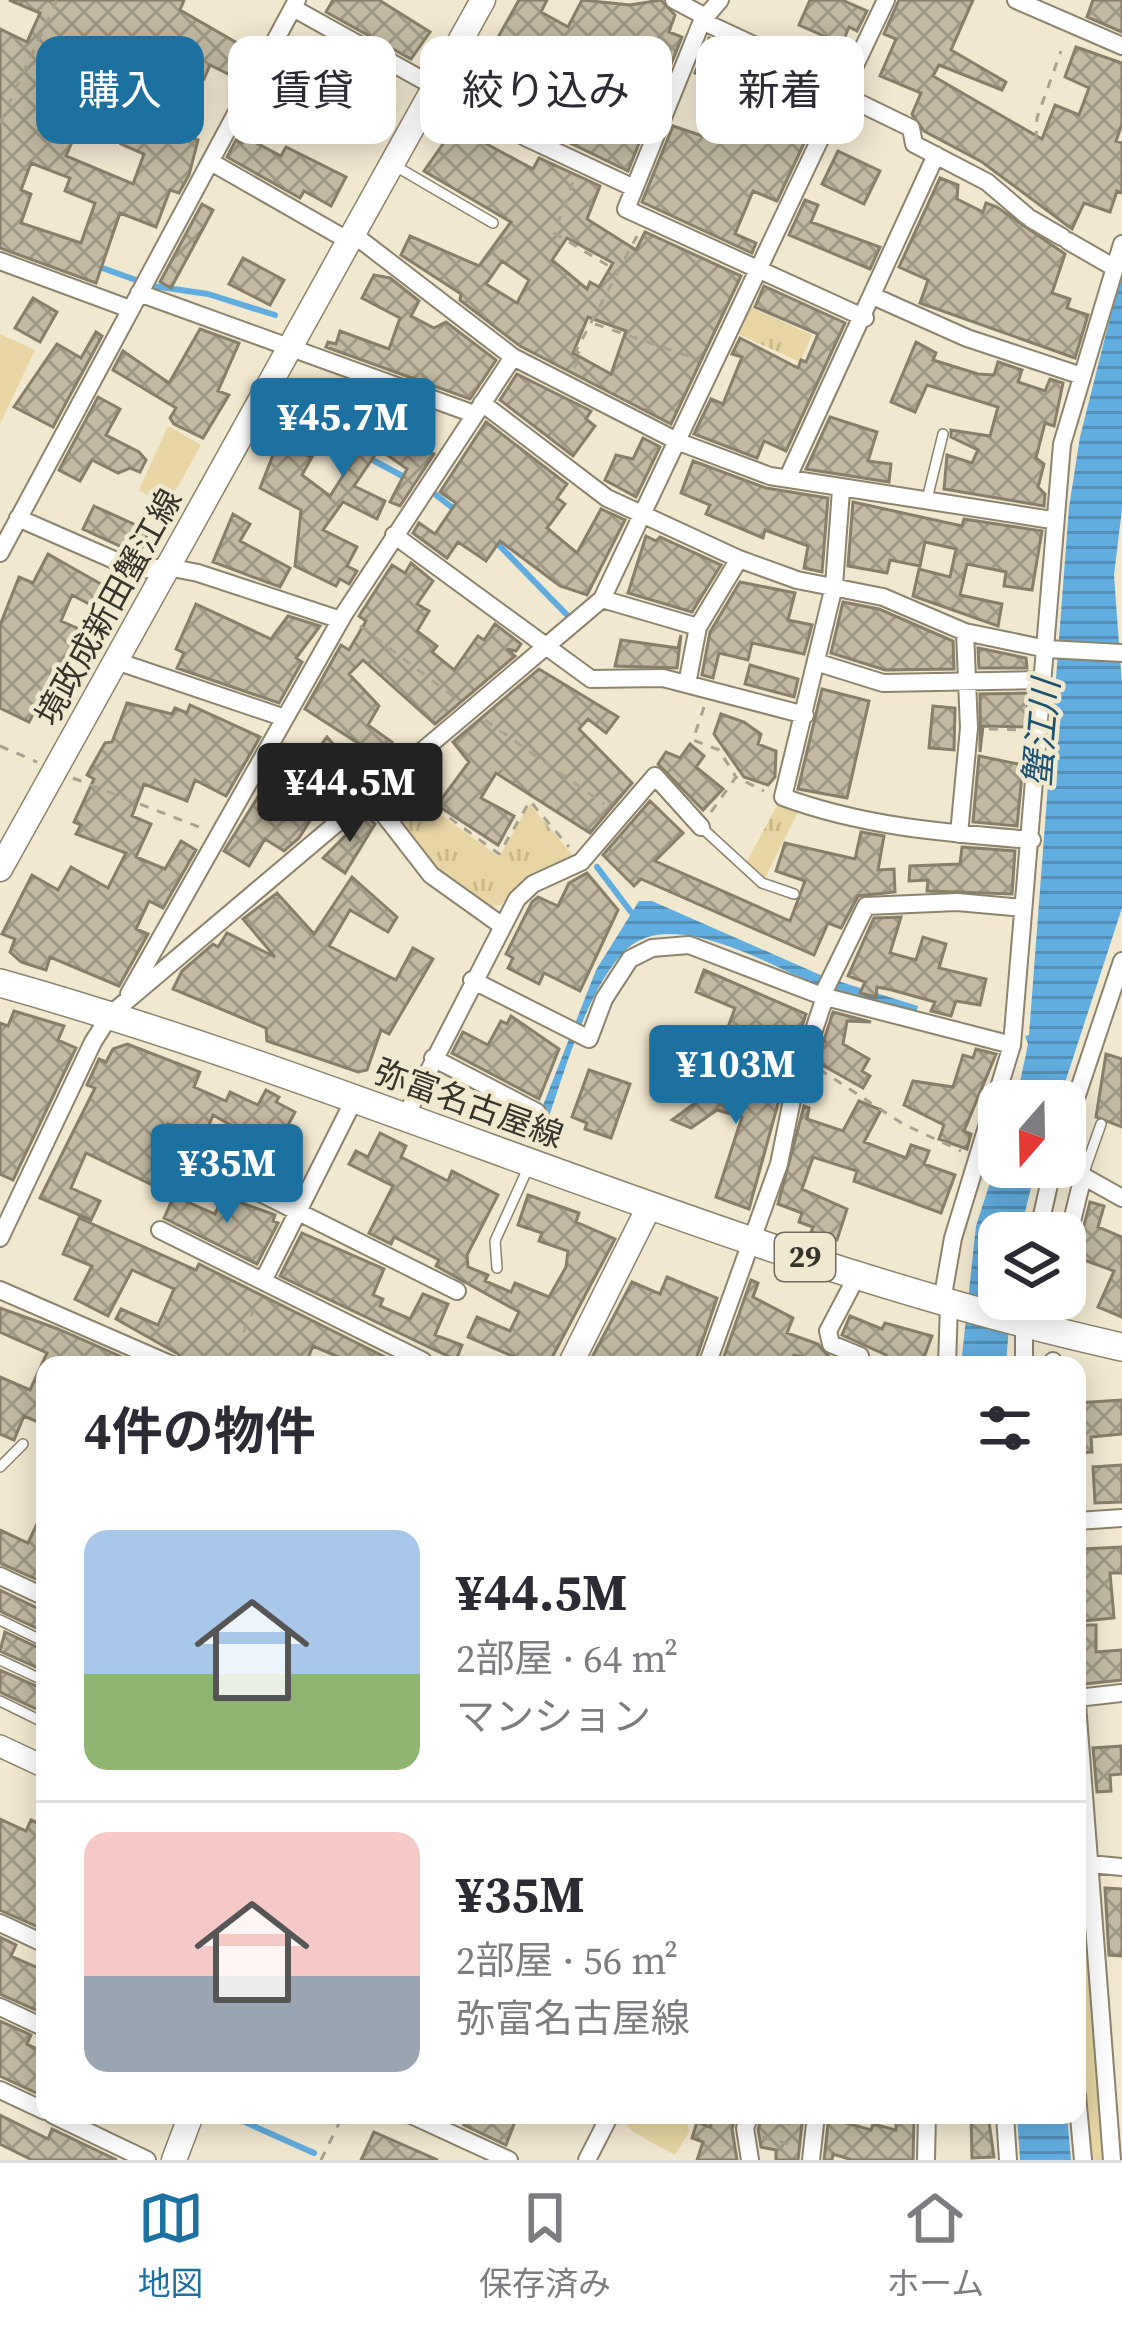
<!DOCTYPE html>
<html lang="ja">
<meta charset="utf-8">
<style>
:root{--surface:#fff;--page:#f2f2f3;--text:#2b2b33;--muted:#7c7c81;--line:#e1e1e2;--accent:#1d71a1}
body{margin:0;font-family:"Source Serif 4","Noto Sans JP",serif;background:var(--page);color:var(--text);height:100vh;display:flex;flex-direction:column;font-size:45px;white-space:nowrap}
*{box-sizing:border-box;margin:0}
p{font-size:39px;color:var(--muted)}
.icon{flex:none;width:66px;height:66px;fill:none;stroke:currentColor;stroke-width:2;stroke-linecap:round;stroke-linejoin:round}
.map{position:relative;flex:1;overflow:hidden}
.side{position:absolute;left:36px;top:1356px;width:1050px;height:768px;display:flex;flex-direction:column;background:var(--surface);border-radius:24px;box-shadow:0 6px 30px #0003}
.side>*{flex:none}
.banner{position:absolute;left:36px;top:36px;width:1050px;height:108px;display:flex;gap:24px}
.needle{width:78px;rotate:200deg}
.controls{position:absolute;left:978px;top:1080px;display:grid;gap:24px}
.controls a{display:grid;place-items:center;width:108px;height:108px;border-radius:24px;background:var(--surface);box-shadow:0 6px 30px #0003;font-size:60px}
.price{position:absolute;translate:-50% -102px;padding:0 27px;border-radius:12px;background:var(--accent);color:#fff;font-size:39px;line-height:78px;filter:drop-shadow(0 3px 6px #0008)}
.price::after{content:'';position:absolute;left:50%;top:72px;width:36px;height:27px;margin-left:-18px;background:inherit;clip-path:polygon(0 0,100% 0,50% 100%)}
.price.active{background:#222;color:#fff}
ul{padding:0;list-style:none}
li{display:flex;align-items:center;gap:36px;height:300px;padding:0 48px}
li+li{border-top:3px solid var(--line)}
li span{display:grid;place-items:center;flex:none;width:336px;height:240px;border-radius:24px;color:#555}
li>.icon{margin-inline-start:auto}
span .icon{width:144px;height:144px;fill:#fffc;stroke-width:1}
li b{font-size:51px}
h2{display:flex;justify-content:space-between;align-items:center;height:144px;padding:0 48px;font-size:51px}
.chip{padding:0 42px;border-radius:24px;background:var(--surface);box-shadow:0 6px 30px #0003;font-size:42px;line-height:108px}
.chip.active{background:var(--accent);color:#fff}
.menu{display:flex;justify-content:space-around;align-items:center;height:168px;border-top:3px solid var(--line);background:var(--surface);font-size:33px;color:var(--muted)}
.menu a{display:grid;justify-items:center;gap:6px}
.menu .active{color:var(--accent)}
.map>svg:first-child{display:block}
</style>
<div class="map">
<svg width="1122" height="2160" viewBox="0 0 1122 2160">
<defs>
<pattern id="forest-crowns" width="20" height="18" patternUnits="userSpaceOnUse" patternTransform="scale(3)"><rect width="20" height="18" fill="#e7d5a3"/><path d="M2 6a3 3 0 1 1 6 0M12 15a3 3 0 1 1 6 0" fill="none" stroke="#c7b78c"/></pattern>
<pattern id="park-tufts" width="24" height="20" patternUnits="userSpaceOnUse" patternTransform="scale(3)"><rect width="24" height="20" fill="#e7d5a3"/><path d="M3 7l-1-3M5 7V3M7 7l1-3M15 17l-1-3M17 17v-4M19 17l1-3" fill="none" stroke="#c7b78c"/></pattern>
<pattern id="water-rules" width="6" height="5" patternUnits="userSpaceOnUse" patternTransform="scale(3)"><rect width="6" height="5" fill="#62addf"/><path d="M0 2.5h6" fill="none" stroke="#528eb5"/></pattern>
<pattern id="building-cross-hatch" width="8" height="8" patternUnits="userSpaceOnUse" patternTransform="scale(3)"><rect width="8" height="8" fill="#c2baa2"/><path d="M0 0l8 8M0 8l8-8" fill="none" stroke="#9e9884"/></pattern>
</defs>
<rect width="100%" height="100%" fill="#f1e8d0"/>
<path fill="#e7d5a3" d="M0,334L35,350L0,424Z
M168,426L201,445L167,506L139,490Z
M1077,1793L1104,2160H1092L1077,1975Z"/>
<path fill="url(#forest-crowns)" d="M670,2115L687,2122L689,2132L675,2155L633,2132L620,2117Z"/>
<path fill="url(#park-tufts)" d="M750,307L812,335L800,362L738,334Z
M397,783L499,857L530,804L573,856L530,876L501,905L491,906L437,869L388,806L389,790Z
M779,802L799,810L763,882L744,867Z"/>
<path fill="url(#water-rules)" d="M1122,270V509L1114,575L1122,685V908L1059,1101H1016L1028,1044L1025,1036L1029,1035L1069,507L1080,437Z
M639,901H652L825,977L918,1006L916,1013C884,1004 850,997 818,985C773,967 674,907 628,948C585,987 562,1084 541,1139L531,1136L596,970Z
M999,1155V1167H1036L1020,1233H999V1299H1011L1006,1365H961L976,1226Z
M1017,2115H1067L1071,2160H1020Z"/>
<g fill="none" stroke-linecap="round" stroke-linejoin="round">
<path stroke="#62addf" stroke-width="6" d="M94,265L136,280
M153,286L208,294L275,315
M293,417L406,478
M436,495L458,512
M492,538L569,617
M597,867L631,912
M229,2115L314,2153"/>
</g>
<path fill="url(#building-cross-hatch)" stroke="#877f69" stroke-width="3" fill-rule="evenodd" d="M9,0H184L180,10L251,51L240,80L210,65L204,79L197,76L194,83L111,52L66,156L133,184L144,154L121,144L139,104L157,112L152,121L198,140L189,175L179,193L170,190L156,227L120,213L96,283L0,248V29L27,42L40,13ZM31,163L70,178L65,191L95,203L81,243L21,223L31,194L21,190Z
M333,0H379L430,32L411,59L326,12Z
M519,0H547L541,12L568,27L582,0L630,5L661,0L675,15L669,32L682,37L671,64L660,60L655,69L636,59L633,64L603,48L592,68L557,49L527,105L575,125L592,90L608,99L606,104L647,123L628,171L506,112L517,92L497,77L503,67L487,57Z
M810,0H842L867,11L857,31L849,27L842,44L799,25Z
M899,0H973L951,50L1006,82L1002,90L939,65L933,76L1042,139L1055,105L1079,115L1089,88L1065,77L1076,47L1122,63V124L1116,141L1122,143V193L1117,191L1110,212L1084,203L1072,229L982,162L924,131L912,114L921,93L880,76L896,39L884,34Z
M1093,0H1122V32L1087,17Z
M291,38L317,52L324,40L376,69L368,83L393,97L384,113L282,54Z
M709,38L727,47L720,62L746,73L752,58L818,89L813,104L789,94L776,126L806,139L777,201L753,191L735,234L756,243L752,253L642,202L673,126L708,138L730,87L695,73Z
M455,127L533,169L539,158L600,186L587,219L636,250L645,232L741,276L671,424L520,346L460,300L461,294L401,255L410,236L479,266L511,222L424,171ZM567,238L613,263L599,287L590,282L587,289L552,260ZM502,261L529,280L517,303L486,284ZM588,317L626,331L611,374L573,353Z
M245,137L281,156L286,147L346,177L331,206L304,191L300,198L227,157L236,140L242,143Z
M838,151L880,171L864,204L822,184Z
M940,178L958,185L957,199L983,212L986,203L997,207L1065,254L1052,293L1070,299L1067,308L1088,315L1075,358L920,303L928,280L899,267Z
M805,200L818,205L811,222L880,247L870,269L789,235Z
M202,204L213,210L171,288L160,282Z
M243,258L284,280L270,305L229,284Z
M374,275L390,278L419,301L411,316L434,328L446,322L496,360L470,399L326,347L328,342L336,344L340,331L389,349L400,318L362,298Z
M764,286L845,323L786,451L764,441L757,458L694,434L711,399L723,404L742,357L732,354L740,338L798,368L801,360L806,362L818,334L755,307Z
M33,298L57,312L40,342L15,328Z
M200,329L239,343L218,391L229,395L203,438L174,424L170,418L176,408L113,370L123,351L169,383Z
M96,332L102,336L53,427L14,407L57,344L81,358Z
M916,342L936,353L933,360L978,374L994,375L998,362L1022,370L1018,382L1045,391L1050,379L1063,383L1054,426L1045,423L1036,458L1044,464L1038,487L1045,494L1044,506L944,489L947,455L972,463L978,450L951,437V430L990,436L998,407L927,385L915,412L891,402Z
M517,374L591,411L586,419L595,426L573,456L500,400Z
M345,381L399,400L390,429L434,454L400,506L390,502L407,469L379,449L354,486L385,501L377,519L343,502L323,530L357,547L347,566L357,571L349,584L340,579L336,586L295,566L301,510L260,488L277,445L312,457L302,475L330,496L362,446L329,426Z
M98,397L120,409L106,435L139,452L146,460L140,472L130,468L118,473L92,460L80,481L59,470Z
M830,417L877,432L868,461L891,464L889,482L806,469Z
M486,422L567,484L557,498L565,504L547,528L577,553L601,509L625,520L587,595L560,586L500,541L486,561L458,542L447,558L413,533L419,523L435,534L456,503L440,492Z
M643,438L660,447L636,497L605,480L616,455L633,459Z
M693,461L766,488L828,498L822,572L804,568L808,546L765,530L763,538L706,514L710,505L681,493Z
M853,502L962,526L964,519L1042,531L1032,590L1004,586L1006,572L967,564L960,595L1002,604L998,626L913,596L919,569L950,577L956,549L925,542L920,566L890,560L887,573L848,566Z
M94,506L149,531L139,555L83,529Z
M233,514L250,524L240,541L290,568L280,587L213,562Z
M646,536L656,541L660,537L721,565L692,612L628,593Z
M48,554L108,588L97,608L72,595L61,621L79,629L53,682L60,686L51,704L41,699L29,722L0,708V625L19,577L33,583Z
M411,563L433,581L417,604L429,611L417,631L437,646L432,652L454,670L478,636L484,640L495,624L521,644L516,651L507,649L515,656L435,724L363,660L349,674L379,706L368,725L392,742L381,758L305,709L341,645L349,650L366,621L359,616L392,565L405,573Z
M740,582L795,593L788,620L812,625L804,654L752,643L748,660L719,653L713,678L702,675L710,632Z
M843,602L879,609L953,641L954,669L885,670L831,653Z
M196,604L271,639L288,616L320,626L296,658L302,662L279,703L177,668L184,653L176,649Z
M681,635L677,668L615,666L621,640L678,648Z
M978,648L1026,658L1027,668H979Z
M750,665L798,679L794,697L745,684Z
M539,669L618,717L606,733L588,719L579,729L632,783L590,833L496,773L481,798L514,816L498,845L437,805L469,762L453,742Z
M822,689L869,701L847,798L798,789Z
M1028,693L1026,727L983,726L980,752V694Z
M127,703L172,714L175,708L187,713L190,705L260,737L226,796L195,780L187,801L144,784L132,816L151,824L136,857L165,869L181,841L196,850L163,908L149,901L136,929L148,934L119,986L50,957L46,970L21,962L10,952L15,939L2,934L32,875L58,890L71,867L108,888L126,853L76,834L81,825L74,822L94,779L87,775L105,743L112,742Z
M933,706L955,708L954,750L929,748Z
M721,714L744,722L761,734L758,744L776,751L775,777L768,785L744,777L714,734Z
M327,737L342,754L327,775L353,793L335,808L323,800L299,838L284,851L265,839L249,866L224,851L290,746L310,760Z
M690,744L704,756L696,767L723,789L703,810L658,764L666,752L680,758Z
M979,756L1023,765L1017,826L973,822Z
M650,801L683,833L655,861L790,921L805,881L776,871L785,843L855,859L861,832L884,836L878,870L894,869L895,892L858,896L841,928L828,923L814,955L641,879L634,886L603,855Z
M366,815L375,824L345,873L323,858Z
M962,847L1015,851L1012,894L927,891L928,880L909,881L910,866L960,864Z
M587,873L618,910L580,991L544,973L539,984L508,968L513,958L506,954L532,902L538,897L558,906L569,883Z
M352,877L397,917L388,932L350,910L329,946L396,980L413,948L433,959L389,1034L381,1030L367,1070L358,1072L267,1041L266,1028L173,989L182,971L213,944L218,947L227,933L275,957L243,919L277,893L314,934Z
M901,917L890,953L916,960L923,937L946,944L939,968L986,979L980,1005L956,1001L951,1016L931,1011L935,1002L892,990L877,987L876,997L860,993L865,982L848,976L874,918Z
M704,970L806,1014L798,1038L774,1029L767,1049L724,1038L735,1008L696,992Z
M14,1011L64,1026L58,1040L76,1048L13,1180L0,1174V1023L8,1026Z
M833,1012L871,1022L847,1021L843,1044L869,1059L862,1071L870,1076L863,1088L817,1062Z
M511,1016L559,1049L539,1099L452,1053L463,1032L488,1045L501,1021L507,1024Z
M127,1044L200,1072L194,1087L226,1101L230,1092L258,1105L266,1090L279,1097L276,1102L295,1112L272,1155L297,1168L285,1191L231,1164L246,1134L213,1115L203,1140L168,1124L153,1158L184,1171L173,1195L86,1153L71,1188L100,1201L91,1220L40,1198L95,1088L87,1085L99,1059L106,1062L113,1049Z
M976,1049L996,1054L964,1131L971,1134L967,1149L939,1139L944,1125L904,1105L913,1081L953,1087L963,1055L973,1058Z
M1106,1054L1122,1059V1127L1096,1117Z
M736,1059L751,1063L741,1091L779,1100L749,1209L716,1197L742,1117L717,1110L691,1128L672,1120L695,1103L708,1064L731,1073Z
M589,1070L630,1084L611,1138L585,1129L587,1123L572,1117Z
M859,1101L881,1110L864,1142L906,1158L911,1145L929,1151L924,1164L955,1175L941,1213L854,1181L857,1171L813,1157L802,1189L847,1209L837,1240L811,1232L813,1227L799,1222L802,1213L778,1204L804,1106L809,1108L807,1119L843,1131Z
M380,1133L406,1146L401,1157L448,1181L452,1171L498,1195L467,1255L468,1267L488,1275L485,1281L511,1292L515,1283L549,1297L566,1267L568,1251L539,1241L542,1233L518,1225L528,1195L579,1213L576,1222L615,1239L548,1365H533L468,1337L477,1317L510,1331L519,1312L436,1266L439,1260L394,1237L391,1244L369,1233L393,1186L349,1164L356,1151L368,1157Z
M174,1196L215,1214L223,1196L275,1215L273,1221L278,1223L257,1264L164,1218Z
M1090,1202L1104,1206L1098,1227L1122,1237V1317L1098,1307L1114,1271L1076,1257Z
M79,1218L196,1270L199,1264L401,1365H357L313,1346L305,1365H185L178,1354L116,1319L121,1309L158,1325L174,1289L132,1270L108,1316L75,1299L92,1266L63,1254Z
M302,1233L384,1269L373,1295L383,1299L380,1306L410,1319L423,1294L448,1304L435,1335L462,1345L456,1360L280,1276Z
M667,1277L717,1298L694,1365H588L632,1282L660,1294Z
M751,1280L758,1283L753,1297L793,1318L787,1333L818,1344L837,1365L794,1355L790,1365H721Z
M0,1308L58,1329L140,1365H45V1425L24,1416L14,1440L0,1434V1377L30,1390L47,1353L0,1332Z
M850,1316L882,1329L885,1323L932,1336L921,1365H882L886,1355L842,1335Z
M1122,1400V1434L1091,1437L1092,1452L1077,1453V1403Z
M1122,1465V1502L1095,1503L1093,1467Z
M45,1507V1583L0,1563V1530L28,1543Z
M1122,1547V1573H1110L1114,1618L1083,1621L1084,1549Z
M0,1590L45,1612V1632L0,1611Z
M1080,1625H1096V1652L1122,1650V1680L1084,1684Z
M5,1632L45,1651V1671L0,1651Z
M0,1670L45,1690V1713L0,1692Z
M1121,1746L1122,1774L1110,1775L1111,1791L1097,1792L1093,1748Z
M0,1819L26,1831L31,1820L45,1826V1930L0,1910Z
M1105,1888L1122,1889V1956L1109,1955Z
M0,1937L16,1945L11,1956L45,1971V2014L0,1994Z
M0,2021L31,2035L27,2044L45,2053V2097L0,2076Z
M0,2115L48,2139L52,2129L117,2160H32L0,2144Z
M469,2115H508L516,2119L506,2145L464,2125Z
M714,2115H736L732,2129L737,2160H697L703,2142L692,2138L697,2122L710,2127Z
M790,2115H803L798,2160H776V2150L761,2147L758,2129L762,2118L789,2123Z
M829,2115H841L839,2121L871,2130L873,2124L896,2130V2115H914L913,2160H852L833,2154L832,2160H824Z
M971,2115H988L994,2157L972,2158Z
M374,2132L438,2160H361Z"/>
<g fill="none" stroke-linecap="round" stroke-linejoin="round">
<g stroke="#8c846e" stroke-width="12">
<path id="service" d="M597,83L661,115
M397,167L493,223
M927,499L943,434
M701,827L762,883L794,894
M732,1048L800,1069
M1083,1175L1101,1124
M497,1268L495,1241L528,1168
M0,1467L23,1444
M0,1620L45,1642
M0,1660L45,1681
M0,1701L45,1723"/>
</g>
<g stroke="#8c846e" stroke-width="20">
<path id="minor" d="M674,0L704,16
M720,0L702,21L626,209L865,318
M1016,0L1122,46
M293,8L527,138L634,188
M702,21L846,88
M843,95L911,128L914,144L987,182L1027,216
M211,162L349,241
M1031,219L1062,237
M353,234L513,357L679,442L770,476L1052,520
M1068,241L1115,268
M0,261L130,309
M139,293L474,414
M875,297L967,338L1082,376
M482,403L607,498L739,559L797,580L883,597L965,632L1047,649L1122,653
M788,477L936,155
M841,490L834,586L783,797C864,827 947,833 1032,840
M18,518L137,570L168,567L198,573L341,620
M394,535L591,679L663,678L805,715
M0,553L297,0
M602,599L698,627
M116,661L285,718
M819,663L883,683L1042,680
M687,684L698,627L739,559
M372,799L431,875L501,925
M959,834L969,728L965,632
M472,980L589,1039L604,999L630,959L652,948L689,945L822,996L1012,1045
M129,994L344,614L513,357
M822,996L866,906L957,902L1023,908
M433,1058L537,1112
M404,1119L517,899L533,884L581,862L655,776L701,827
M1065,1131L1122,961
M196,1161L457,1291
M1065,1166L1122,1198
M160,1230L423,1361
M1038,1233L1053,1167
M0,1238L93,1042L111,1014L602,599L886,0
M1065,1250L1083,1176
M263,1281L354,1100
M0,1290L172,1365
M942,1301L953,1238L1012,1045L1062,444L1122,244
M1055,1310L1057,1299
M1027,1326L1030,1299
M707,1365L779,1164L794,1090L825,997
M857,1365L860,1356L831,1344L828,1331L858,1274
M947,1365L949,1304
M1024,1365V1325
M1053,1365V1361
M1077,1521L1122,1518
M0,1576L45,1597
M1077,1698L1122,1693
M1077,1704L1112,2160
M1090,1864L1122,1867
M0,1923L45,1944
M0,2007L45,2028
M0,2090L45,2111
M1077,2095L1083,2160
M53,2115L147,2160
M411,2115L509,2160
M750,2115L745,2128L750,2160
M1005,2115L1008,2160
M587,2160L610,2115
M811,2160L816,2115
M926,2160L927,2115"/>
</g>
<g stroke="#8c846e" stroke-width="24">
<path id="tertiary" d="M0,1746L45,1767"/>
</g>
<g stroke="#8c846e" stroke-width="27">
<path id="secondary" d="M0,869L483,0
M570,1365L650,1205
M174,2160L191,2115"/>
</g>
<g stroke="#8c846e" stroke-width="30">
<path id="primary" d="M0,983C378,1089 737,1262 1122,1347"/>
</g>
<path stroke="#a8a28f" stroke-width="3" stroke-dasharray="9 9" stroke-linecap="butt" d="M0,123L57,0
M1036,140L1037,118L1061,51
M573,182L554,233L617,271
M595,324L694,358
M574,368L582,355L576,351L637,236
M360,626L458,700
M704,707L693,740L719,750L736,777
M485,720L604,804
M989,729L1021,730
M0,746L37,762
M73,778L204,829
M406,786L499,854L530,801L569,847
M711,812L736,777L764,791
M819,1069L903,1124L961,1151
M228,1365L258,1301
M762,2137L793,2145
M321,2160L343,2115"/>
<use href="#service" stroke="#fff" stroke-width="9"/>
<use href="#minor" stroke="#fff" stroke-width="16"/>
<use href="#tertiary" stroke="#fff" stroke-width="21"/>
<use href="#secondary" stroke="#fff" stroke-width="24"/>
<use href="#primary" stroke="#fff" stroke-width="27"/>
</g>
<g text-anchor="middle" stroke-width="9" stroke-linejoin="round" paint-order="stroke">
<rect fill="#f1e8d0" stroke="#6f6a5c" stroke-width="3" x="775" y="1233" width="60" height="48" rx="9"/>
<g font-size="30" font-weight="bold" fill="#37342a">
<text x="805" y="1267">29</text>
</g>
<g font-size="33" fill="#37342a" stroke="#f1e8d0">
<text transform="translate(108 607) rotate(-61)" y="12">境政成新田蟹江線</text>
<text transform="translate(469 1103) rotate(20)" y="12">弥富名古屋線</text>
</g>
<g font-size="36" font-style="italic" fill="#1a5274" stroke="#f1e8d0">
<text transform="translate(1041 733) rotate(-85)" y="13">蟹江川</text>
</g>
</g>
</svg>
<div class="controls">
<a><svg class="needle" viewBox="-14 -14 28 28"><path d="M0-13l5 13h-10z" fill="#e53935"/><path d="M0 13l5-13h-10z" fill="#7c7c81"/></svg></a>
<a><svg class="icon" aria-label="layers" viewBox="0 0 24 24"><path d="M12 4l9 5-9 5-9-5zM3 14l9 5 9-5"/></svg></a>
</div>
<b class="price" style="left:343px;top:480px">¥45.7M</b>
<b class="price active" style="left:350px;top:845px">¥44.5M</b>
<b class="price" style="left:736px;top:1127px">¥103M</b>
<b class="price" style="left:227px;top:1226px">¥35M</b>
<div class="banner">
<a class="chip active">購入</a>
<a class="chip">賃貸</a>
<a class="chip">絞り込み</a>
<a class="chip">新着</a>
</div>
<section class="side">
<h2>4件の物件<svg class="icon" aria-label="filters" viewBox="0 0 24 24"><path d="M4 7h16M4 17h16"/><circle cx="9" cy="7" r="2"/><circle cx="15" cy="17" r="2"/></svg></h2>
<ul>
<li><span style="background:linear-gradient(#a9c7e8 60%,#8fb573 0)"><svg class="icon" aria-label="home" viewBox="0 0 24 24"><path d="M3 11l9-7 9 7M6 9v11h12V9"/></svg></span><div><b>¥44.5M</b><p>2部屋 · 64 m²</p><p>マンション</p></div></li>
<li><span style="background:linear-gradient(#f6c9c9 60%,#9aa5b1 0)"><svg class="icon" aria-label="home" viewBox="0 0 24 24"><path d="M3 11l9-7 9 7M6 9v11h12V9"/></svg></span><div><b>¥35M</b><p>2部屋 · 56 m²</p><p>弥富名古屋線</p></div></li>
</ul>
</section>
</div>
<nav class="menu">
<a class="active"><svg class="icon" aria-label="map" viewBox="0 0 24 24"><path d="M3 6l6-2 6 2 6-2v14l-6 2-6-2-6 2zM9 4v14M15 6v14"/></svg>地図</a>
<a><svg class="icon" aria-label="saved" viewBox="0 0 24 24"><path d="M7 4h10v16l-5-4-5 4z"/></svg>保存済み</a>
<a><svg class="icon" aria-label="home" viewBox="0 0 24 24"><path d="M3 11l9-7 9 7M6 9v11h12V9"/></svg>ホーム</a>
</nav>
